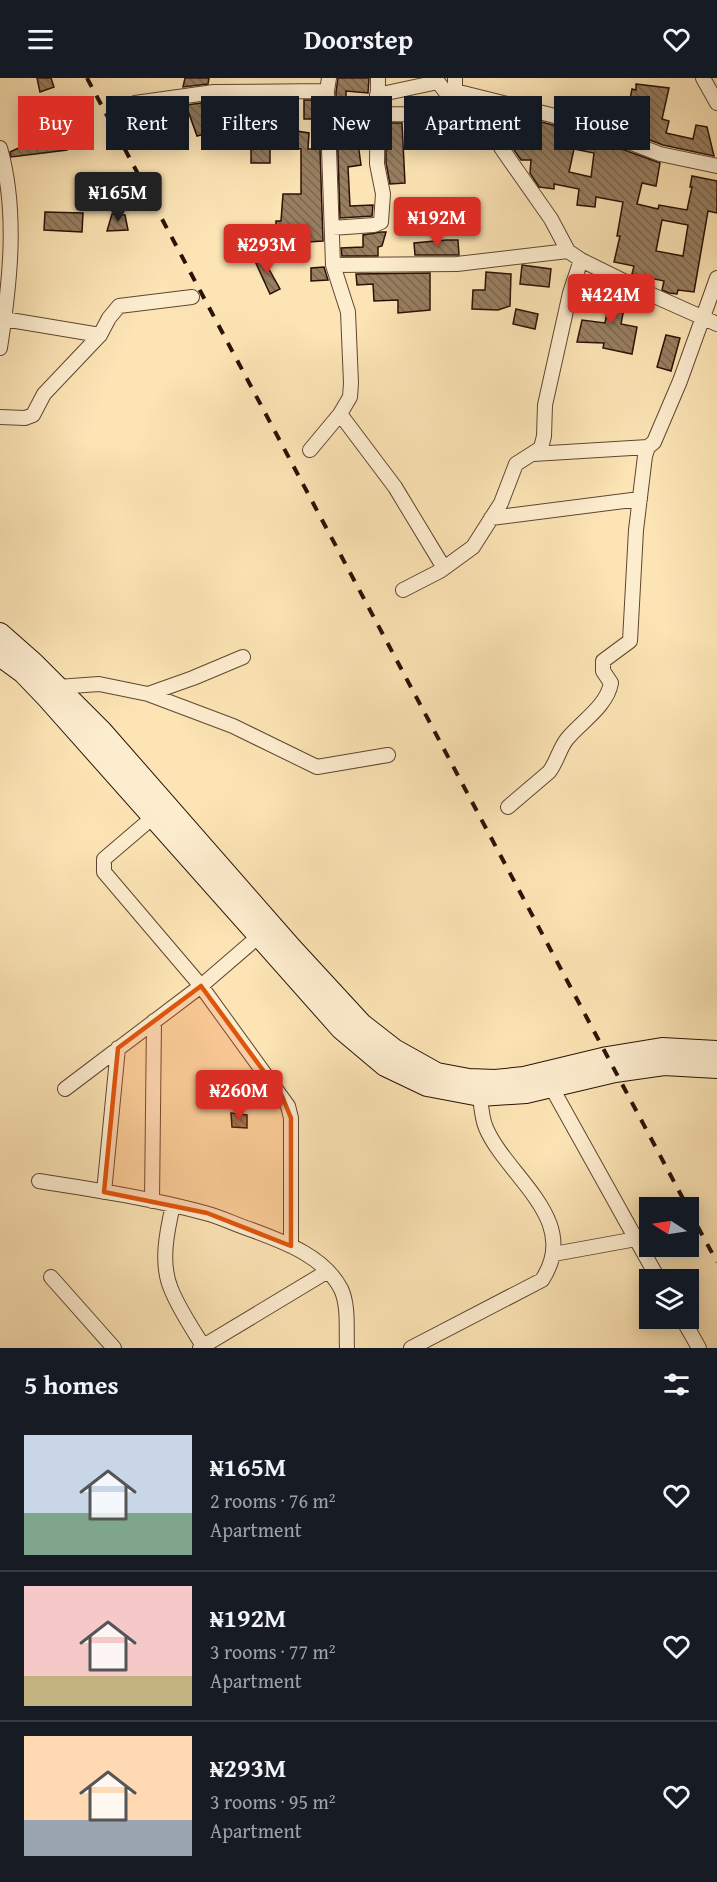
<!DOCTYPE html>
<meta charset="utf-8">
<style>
:root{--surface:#171b24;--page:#20242c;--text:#f1f3f6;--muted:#9ea1a6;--line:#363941;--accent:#d93025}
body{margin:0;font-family:"Gentium Book Plus",serif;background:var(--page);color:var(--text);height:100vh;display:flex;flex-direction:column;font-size:22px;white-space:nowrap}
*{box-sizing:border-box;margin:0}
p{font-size:20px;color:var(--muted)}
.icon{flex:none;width:33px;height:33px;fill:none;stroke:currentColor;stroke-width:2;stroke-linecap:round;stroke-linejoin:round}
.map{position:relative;height:1270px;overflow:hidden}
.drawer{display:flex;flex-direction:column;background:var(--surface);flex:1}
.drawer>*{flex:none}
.banner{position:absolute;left:18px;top:18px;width:681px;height:54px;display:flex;gap:12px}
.needle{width:39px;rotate:282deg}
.tools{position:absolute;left:639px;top:1119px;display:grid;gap:12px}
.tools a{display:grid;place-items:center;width:60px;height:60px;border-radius:0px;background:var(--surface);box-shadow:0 3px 15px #0003;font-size:30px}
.price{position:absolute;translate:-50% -51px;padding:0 14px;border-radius:6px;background:var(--accent);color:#fff;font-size:20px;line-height:39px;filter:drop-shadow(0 2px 3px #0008)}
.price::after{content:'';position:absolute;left:50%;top:36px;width:18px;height:14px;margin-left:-9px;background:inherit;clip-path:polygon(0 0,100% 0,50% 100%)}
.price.current{background:#222;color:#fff}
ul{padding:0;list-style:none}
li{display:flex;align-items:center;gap:18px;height:150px;padding:0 24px}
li+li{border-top:2px solid var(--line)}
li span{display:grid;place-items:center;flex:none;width:168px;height:120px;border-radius:0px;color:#555}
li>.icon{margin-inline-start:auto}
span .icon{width:72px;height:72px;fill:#fffc;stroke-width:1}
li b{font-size:26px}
h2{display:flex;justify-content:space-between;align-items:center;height:72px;padding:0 24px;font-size:26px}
.chip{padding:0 21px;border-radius:0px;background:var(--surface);box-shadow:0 3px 15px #0003;font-size:21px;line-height:54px}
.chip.current{background:var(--accent);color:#fff}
header{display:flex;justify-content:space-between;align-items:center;height:78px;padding:0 24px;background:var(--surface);font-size:27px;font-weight:600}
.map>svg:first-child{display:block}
</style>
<header><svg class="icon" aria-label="menu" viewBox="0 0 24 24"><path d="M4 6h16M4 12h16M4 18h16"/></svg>Doorstep<svg class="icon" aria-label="heart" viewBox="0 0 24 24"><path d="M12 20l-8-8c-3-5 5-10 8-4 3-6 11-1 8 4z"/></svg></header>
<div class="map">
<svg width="717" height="1270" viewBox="0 0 717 1270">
<defs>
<pattern id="building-back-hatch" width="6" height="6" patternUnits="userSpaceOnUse" patternTransform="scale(1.5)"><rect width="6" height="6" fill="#987f61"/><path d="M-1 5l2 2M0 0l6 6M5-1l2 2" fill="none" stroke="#7c674e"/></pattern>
</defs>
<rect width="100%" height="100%" fill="#fce4b5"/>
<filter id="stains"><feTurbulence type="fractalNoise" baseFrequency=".00333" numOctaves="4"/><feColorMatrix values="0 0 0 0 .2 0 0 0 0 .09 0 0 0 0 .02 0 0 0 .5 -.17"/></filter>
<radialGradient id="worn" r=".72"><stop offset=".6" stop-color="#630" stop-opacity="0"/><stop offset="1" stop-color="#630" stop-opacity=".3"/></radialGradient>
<path fill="url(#building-back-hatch)" stroke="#2c1106" stroke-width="1.5" fill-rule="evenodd" d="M37,0H51L54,9L40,14Z
M185,0H209L208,6L183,9Z
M338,0H369L368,15L346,13V43H355L361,87L348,89L350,128L373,127L372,138L340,140L336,14Z
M636,6L669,10L662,41L669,43L666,55L693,61L696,47L707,49L714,78L663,67L637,57L642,34L628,32L632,11L636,12Z
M304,22H318L319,41H304Z
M250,23L252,35L272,38L271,49L309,55L308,71H320L323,163L308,164L307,158L280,160V170H266L268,149L276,150V143H281L283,116H301V71L270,66V85H251V69L233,68L234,48L231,49L230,27H240V24Z
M201,25L208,55L197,58L186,27Z
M502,34L553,47L596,61L595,66L616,71V69L660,85L656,108L642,105L637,126L658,131L659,127L687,132L692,109H690L692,98L717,103V135L708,133L694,214L678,212L677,216L669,215L662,212L664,203L632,196L634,188L614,184L620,158H617L623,124L596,119L595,129L577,127L579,111L554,106V111L539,109L530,95L531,82H521L514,72L515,69L509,65L512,51L498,47ZM574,71L594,75L591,99L569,94ZM662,142L688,147L683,178L656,173Z
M53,41L54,51L65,50L67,72L11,79L10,74L25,67L24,63L38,57L37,48Z
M386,45H402L405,105L390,106L386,85Z
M106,109L110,129L80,127L81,110Z
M45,134L83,135L82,154L44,152Z
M112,136L125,137L128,152L107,153Z
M381,154H386L382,168L378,169V178H342L341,170L363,169V157Z
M446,162H458L459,177H415L414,165Z
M261,177L280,211L270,216L254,181Z
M522,187L551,191L549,209L520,206Z
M324,189L328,202L311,203V190Z
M486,194L511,196L510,228L498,232L472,231L473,212H485Z
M430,195V232L398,235V222L374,223L373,206L357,207L356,196Z
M596,211L641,222L639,230L623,227L622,230H624L621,246L637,249L632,276L603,270L604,265L577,264L582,242L605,245L609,225L595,222Z
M516,231L538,236L535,251L513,246Z
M666,257L680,260L671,293L657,289Z
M231,1035L247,1037V1050L232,1049Z"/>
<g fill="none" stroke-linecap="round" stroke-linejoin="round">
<g stroke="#604632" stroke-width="16">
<path id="street" d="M455,0V13L490,51L502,71L551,141L568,173L581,182L650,216L717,246
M703,0L717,25
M455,13L555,38L595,51L660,76L717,88
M377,17L438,4L463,37
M135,25L214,14L327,13
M376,36L463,37
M0,70C18,134 10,205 0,270
M332,150L374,147L381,144L383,116L377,86L378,0
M333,187L457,186L568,173
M4,241L100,257
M340,336L395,409L444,490
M0,339L25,340L33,337L44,316L100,257L109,240L119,228L192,219
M310,372L340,336L350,319L351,305L348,234L333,187L327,13L329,0
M533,376L648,369
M491,440L640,421
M403,512L440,493L473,469L501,425L516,386L541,370L544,358L545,327L570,215L581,182
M58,609L99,606L148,616L193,600L243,579
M148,616L233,648L317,689L388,677
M508,729L549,694C557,684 559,671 567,661C581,644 607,628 611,605L603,593V583L630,563L636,452L645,378L648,369L654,364L680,303L717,200
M152,740L104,781V794L201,908L288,1028L291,1040V1168
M548,1003L636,1161
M65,1011L201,908L259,858
M39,1103C94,1112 151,1120 205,1135C221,1139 236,1147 252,1152C284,1164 324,1178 341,1211C349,1228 346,1252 347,1270
M104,1114L118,970
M152,1123L154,943
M173,1127C167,1153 160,1185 171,1211C179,1231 192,1250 203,1268
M554,1176L636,1161L659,1202
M51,1199L114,1270
M682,1240L699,1270
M200,1270L328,1193
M411,1270L542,1202C582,1142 507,1099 486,1050C482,1041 481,1028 480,1018"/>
</g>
<g stroke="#2c1106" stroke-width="22">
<path id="secondary" d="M0,555L34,585L102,653L292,870L362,946L394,971L437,995L469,1001L495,1002L524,999L607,979L662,970L717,973
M0,578L23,595L47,620L341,951L385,988L427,1008L480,1018L526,1015L615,994L664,987L717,990"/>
</g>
<use href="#street" stroke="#fdedcf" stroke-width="14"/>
<use href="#secondary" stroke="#fdedcf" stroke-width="20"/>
<path stroke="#2c1106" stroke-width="4" stroke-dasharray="10 10" stroke-linecap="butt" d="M87,0L688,1130
M688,1131L717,1184"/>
</g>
<path fill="#df550c" fill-opacity="0.2" stroke="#df550c" stroke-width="4.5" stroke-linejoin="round" d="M201,908L282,1018L291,1040V1168L207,1135L104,1114L118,970Z"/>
<rect width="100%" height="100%" filter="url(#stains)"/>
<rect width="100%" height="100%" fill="url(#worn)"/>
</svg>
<div class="tools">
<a><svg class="needle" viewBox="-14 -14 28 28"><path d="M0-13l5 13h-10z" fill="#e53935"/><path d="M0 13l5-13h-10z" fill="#9ea1a6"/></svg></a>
<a><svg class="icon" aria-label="layers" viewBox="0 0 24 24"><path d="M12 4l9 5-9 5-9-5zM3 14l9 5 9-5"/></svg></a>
</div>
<b class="price current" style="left:118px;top:145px">₦165M</b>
<b class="price" style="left:437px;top:170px">₦192M</b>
<b class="price" style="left:267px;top:197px">₦293M</b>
<b class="price" style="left:611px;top:247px">₦424M</b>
<b class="price" style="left:239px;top:1043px">₦260M</b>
<div class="banner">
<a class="chip current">Buy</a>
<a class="chip">Rent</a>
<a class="chip">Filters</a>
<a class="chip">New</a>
<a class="chip">Apartment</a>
<a class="chip">House</a>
</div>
</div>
<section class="drawer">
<h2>5 homes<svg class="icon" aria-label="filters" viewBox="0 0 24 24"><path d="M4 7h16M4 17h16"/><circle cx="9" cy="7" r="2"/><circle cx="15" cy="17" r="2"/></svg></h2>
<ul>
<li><span style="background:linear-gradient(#c9d6e8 65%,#7fa58c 0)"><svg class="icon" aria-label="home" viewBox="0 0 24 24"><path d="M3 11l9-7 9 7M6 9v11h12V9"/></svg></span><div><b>₦165M</b><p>2 rooms · 76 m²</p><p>Apartment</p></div><svg class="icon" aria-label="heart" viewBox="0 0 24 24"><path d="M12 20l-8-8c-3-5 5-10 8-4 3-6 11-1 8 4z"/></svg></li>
<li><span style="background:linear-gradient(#f6c9c9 75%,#c2b280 0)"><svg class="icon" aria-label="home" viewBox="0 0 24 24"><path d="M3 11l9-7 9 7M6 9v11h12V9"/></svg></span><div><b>₦192M</b><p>3 rooms · 77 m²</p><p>Apartment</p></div><svg class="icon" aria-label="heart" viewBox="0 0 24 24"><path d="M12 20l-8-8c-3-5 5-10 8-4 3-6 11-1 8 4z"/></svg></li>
<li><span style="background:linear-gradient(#ffd9b3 70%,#9aa5b1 0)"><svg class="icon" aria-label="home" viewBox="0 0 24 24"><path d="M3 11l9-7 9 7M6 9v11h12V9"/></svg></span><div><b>₦293M</b><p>3 rooms · 95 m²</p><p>Apartment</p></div><svg class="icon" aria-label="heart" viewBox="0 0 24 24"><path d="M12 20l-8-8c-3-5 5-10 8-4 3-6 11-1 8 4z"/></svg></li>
</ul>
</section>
